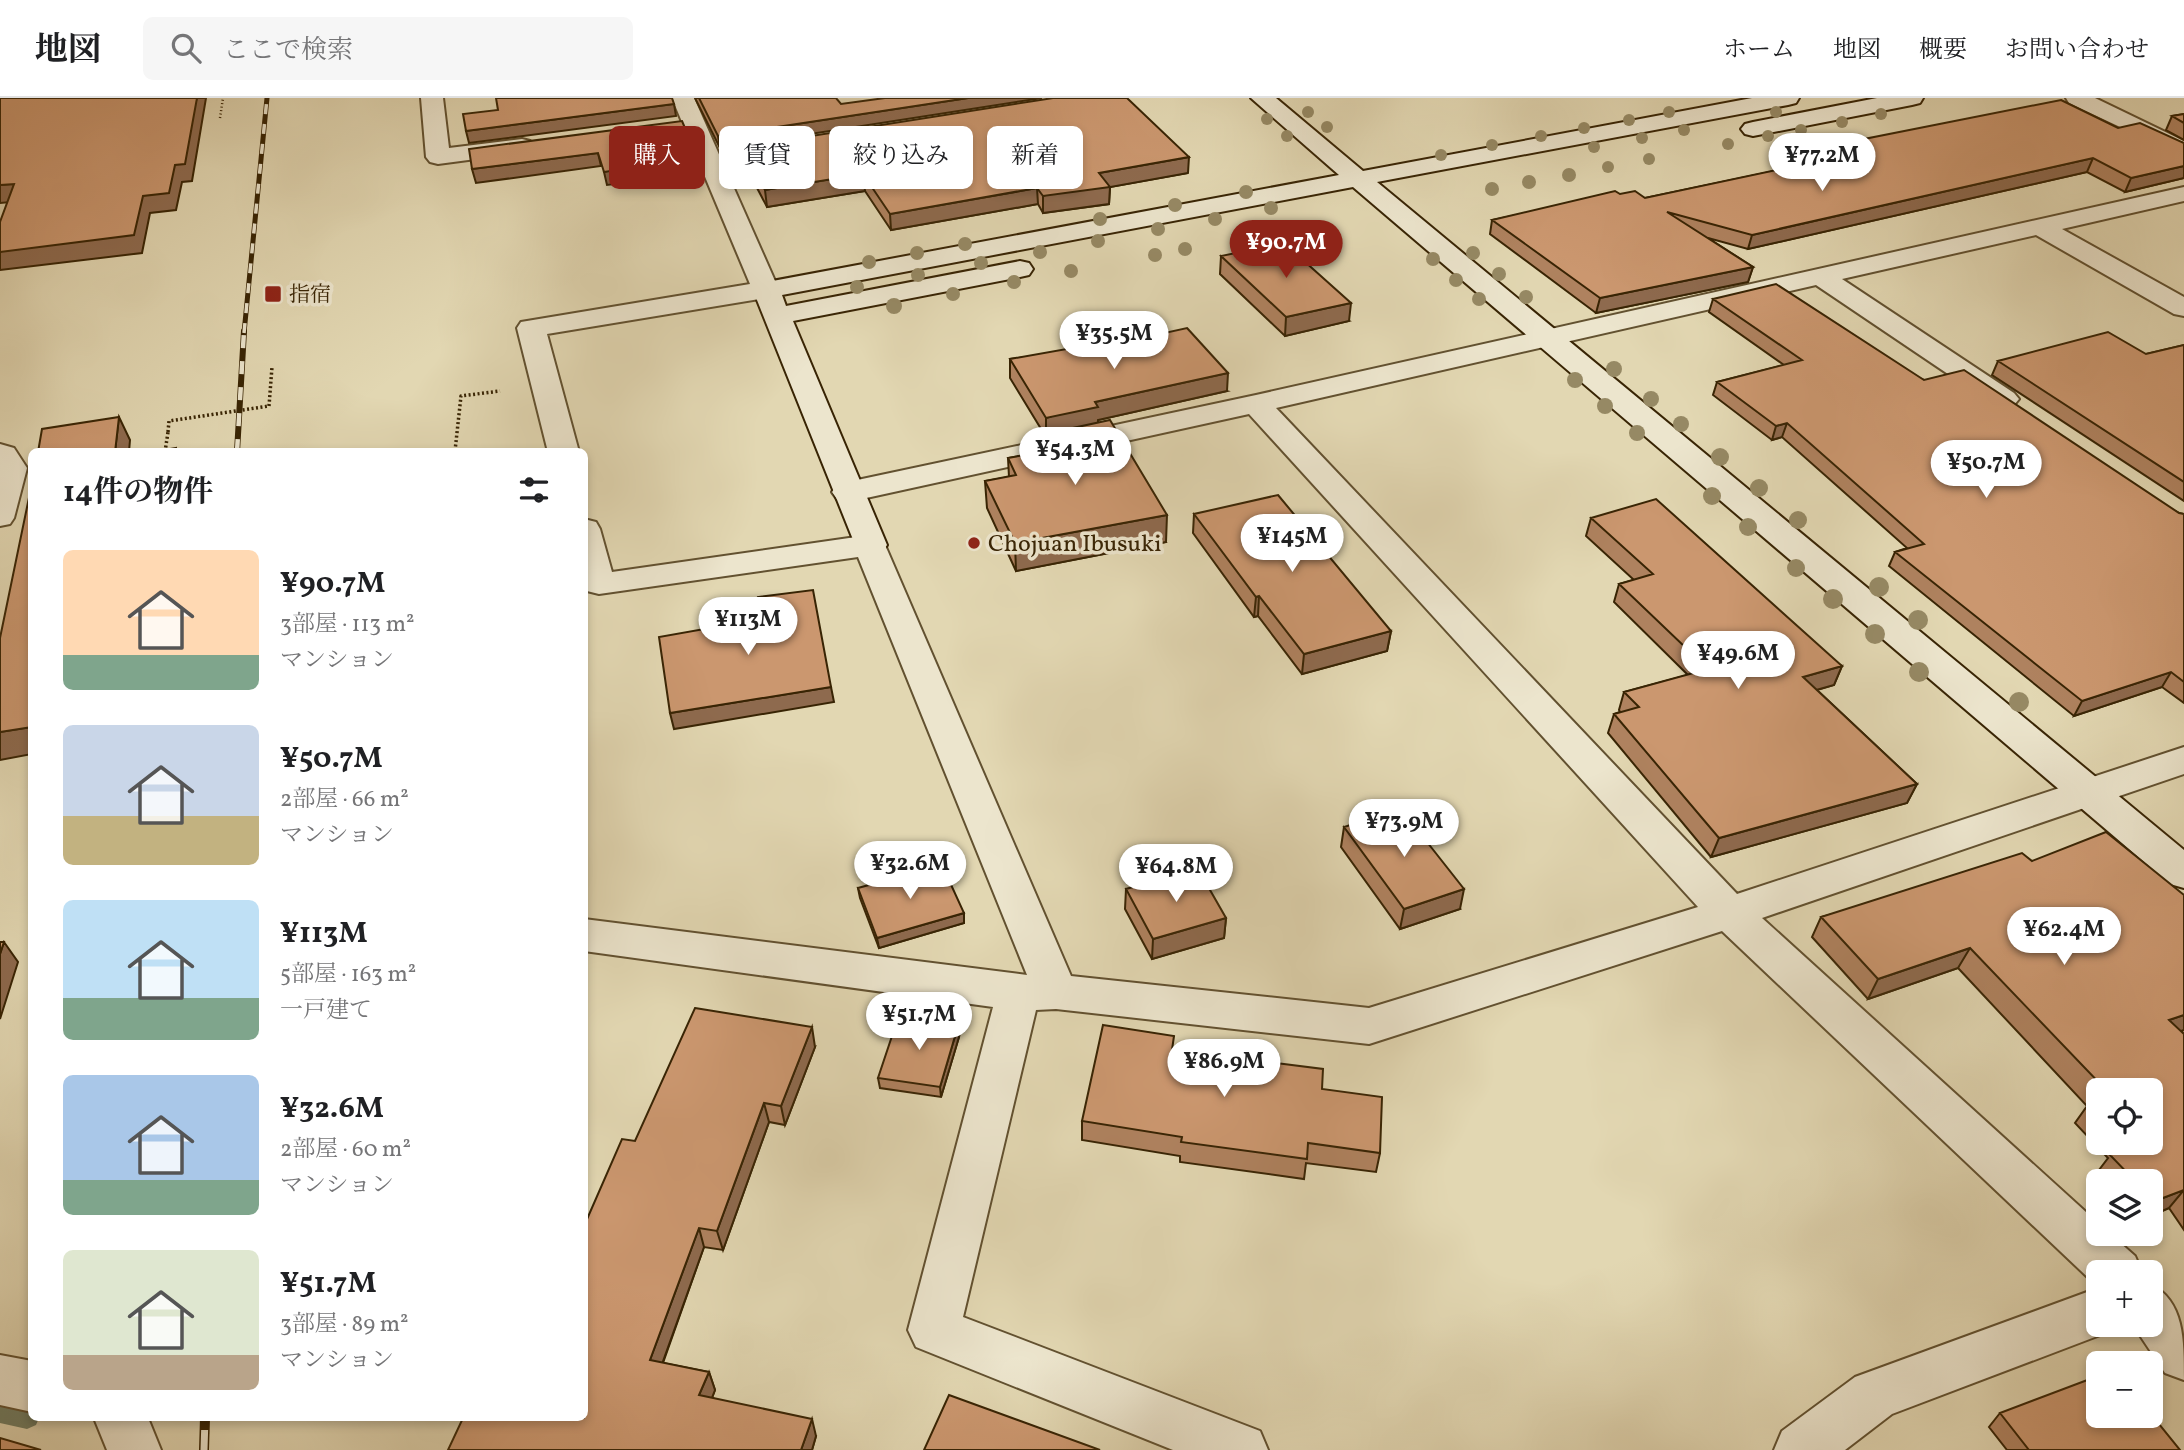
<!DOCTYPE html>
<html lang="ja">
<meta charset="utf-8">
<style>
:root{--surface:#fff;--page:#f6f6f6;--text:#202124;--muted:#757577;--line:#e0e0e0;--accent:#8f2418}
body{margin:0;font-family:Vollkorn,"Noto Serif JP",serif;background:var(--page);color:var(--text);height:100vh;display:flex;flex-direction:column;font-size:26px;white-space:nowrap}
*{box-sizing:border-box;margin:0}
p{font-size:23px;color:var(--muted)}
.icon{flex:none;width:38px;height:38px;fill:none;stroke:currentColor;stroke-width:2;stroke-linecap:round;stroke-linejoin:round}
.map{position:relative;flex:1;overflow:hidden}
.details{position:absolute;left:28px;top:350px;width:560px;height:973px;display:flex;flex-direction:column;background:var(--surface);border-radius:10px;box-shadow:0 4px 10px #0003}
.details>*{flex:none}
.top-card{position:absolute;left:609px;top:28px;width:665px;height:63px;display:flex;gap:14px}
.fabs{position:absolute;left:2086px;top:980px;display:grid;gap:14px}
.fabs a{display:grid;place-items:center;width:77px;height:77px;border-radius:10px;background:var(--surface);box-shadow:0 4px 10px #0003;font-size:35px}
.price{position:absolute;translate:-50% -60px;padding:0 16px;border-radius:24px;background:#fff;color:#222;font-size:23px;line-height:46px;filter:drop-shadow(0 2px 4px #0008)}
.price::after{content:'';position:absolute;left:50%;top:42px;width:21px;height:16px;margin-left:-10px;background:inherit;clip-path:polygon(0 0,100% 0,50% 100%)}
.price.current{background:var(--accent);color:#fff}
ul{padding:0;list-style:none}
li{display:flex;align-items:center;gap:21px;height:175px;padding:0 35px}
li span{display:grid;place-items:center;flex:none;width:196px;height:140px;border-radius:10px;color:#555}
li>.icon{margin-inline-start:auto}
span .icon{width:84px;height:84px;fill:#fffc;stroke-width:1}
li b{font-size:30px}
h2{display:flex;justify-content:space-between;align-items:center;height:84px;padding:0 35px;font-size:30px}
.tag{padding:0 24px;border-radius:10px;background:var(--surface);box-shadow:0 4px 10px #0003;font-size:24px;line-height:63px}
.tag.current{background:var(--accent);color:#fff}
header{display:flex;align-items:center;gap:42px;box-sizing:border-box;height:98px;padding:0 35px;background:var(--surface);border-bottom:2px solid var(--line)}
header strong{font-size:33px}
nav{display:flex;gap:38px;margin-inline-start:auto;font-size:24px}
.search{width:490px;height:63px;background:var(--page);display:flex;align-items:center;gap:18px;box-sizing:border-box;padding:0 24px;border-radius:10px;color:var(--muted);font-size:26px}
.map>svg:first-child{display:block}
</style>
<header>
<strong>地図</strong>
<div class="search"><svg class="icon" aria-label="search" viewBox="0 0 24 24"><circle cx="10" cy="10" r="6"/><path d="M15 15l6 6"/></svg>ここで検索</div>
<nav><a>ホーム</a><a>地図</a><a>概要</a><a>お問い合わせ</a></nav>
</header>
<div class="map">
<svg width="2184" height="1352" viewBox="0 0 2184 1352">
<rect width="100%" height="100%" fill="#e2d7b2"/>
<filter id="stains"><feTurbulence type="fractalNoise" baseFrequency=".00286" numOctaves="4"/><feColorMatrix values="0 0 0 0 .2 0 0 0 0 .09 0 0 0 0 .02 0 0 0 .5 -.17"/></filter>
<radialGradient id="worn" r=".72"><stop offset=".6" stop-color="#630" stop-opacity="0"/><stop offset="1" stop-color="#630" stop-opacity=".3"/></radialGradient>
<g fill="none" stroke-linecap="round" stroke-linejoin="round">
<path fill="#707e65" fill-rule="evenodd" d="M0,1301L32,1309V1320H39L36,1327L27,1331L0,1325Z"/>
<g stroke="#625130" stroke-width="4">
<path id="lane" d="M0,346L14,350L27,370L14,420L10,426L0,428Z"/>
</g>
<g stroke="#625130" stroke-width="4">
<path id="street" d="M421,0H443L449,50L522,41L530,43L534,48L530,53L522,55L438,66L430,64L426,59Z
M672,0H694L779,192L776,198L766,200L547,236L579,354H548L517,230L521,224L750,186Z
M2066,0H2095L2184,43V59L2069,5Z
M2184,89V103L2062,131L2184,199V218L2174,216L2036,137L1842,181L2014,295L2019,301L2014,307L2004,310L1994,307L1816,187L1276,310L1737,796L2184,649V676L1762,820L2098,1125V1136H2110L2135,1158L2142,1174H2098V1189L1722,833L1369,946L1056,911L1036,912L963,1219L1260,1333L1268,1352H1173L916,1249L908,1232L993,909L584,853V821L1027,877L858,459L599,496L587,493L584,490V421L596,424L600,431L612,474L870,437L882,440L1071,878L1369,910L1698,809L1249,316L848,404L837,401L832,394L837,387L848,384L1256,297Z
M2151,1186C2184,1204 2184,1240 2184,1282L2165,1275L2133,1227H2151Z
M2098,1190V1227H2118L2116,1231L1892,1316L1845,1352H1774L1782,1333L1855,1279Z
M0,1257L32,1263V1314L0,1307Z
M94,1320H148L161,1352H107Z"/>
</g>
<g stroke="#382404" stroke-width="4">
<path id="secondary" d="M1251,0H1276L1363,73L1752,0H1799L1796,5L1788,7L1377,84L2184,752V790L2170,786L1353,89L782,197L786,208L1020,163L1029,165L1033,171L1029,177L1020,179L793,223L887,447L882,454L870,457L858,454L753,192L756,186L1339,77Z
M1877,0H1923L1920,5L1912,7L1753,38L1745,36L1741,31L1745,26L1753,24Z"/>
</g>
<path stroke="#382404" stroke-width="2.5" stroke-dasharray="1 2.5" stroke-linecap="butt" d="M220,20L223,0"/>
<path stroke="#382404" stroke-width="3.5" stroke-dasharray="2 2.5" stroke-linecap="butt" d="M269,308L272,269
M455,353L461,298L500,293
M165,354L168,334"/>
<use href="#lane" fill="#ece5cd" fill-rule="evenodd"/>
<use href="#street" fill="#ece5cd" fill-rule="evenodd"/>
<use href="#secondary" fill="#ece5cd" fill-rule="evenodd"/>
<g stroke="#382404" stroke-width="5">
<path id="rail-far2" d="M244,235L267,0"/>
</g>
<g stroke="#382404" stroke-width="6">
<path id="rail-far1" d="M237,354L244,233"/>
</g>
<g stroke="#382404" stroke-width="10">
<path id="rail" d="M204,1352L205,1320"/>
</g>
<use href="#rail-far2" stroke="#ece5cd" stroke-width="3.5" stroke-dasharray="10" stroke-linecap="butt"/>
<use href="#rail-far1" stroke="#ece5cd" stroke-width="4.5" stroke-dasharray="13" stroke-linecap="butt"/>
<use href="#rail" stroke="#ece5cd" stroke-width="7" stroke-dasharray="20" stroke-linecap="butt"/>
<path stroke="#382404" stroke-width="3.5" stroke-dasharray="2 2.5" stroke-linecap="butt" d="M168,334L169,323L269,308"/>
</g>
<g fill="#968964">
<circle cx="1308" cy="14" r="6"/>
<circle cx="1669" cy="14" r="6"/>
<circle cx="1776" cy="14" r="6"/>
<circle cx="1881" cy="16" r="6"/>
<circle cx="1267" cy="21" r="6"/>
<circle cx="1629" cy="22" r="6"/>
<circle cx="1842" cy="24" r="6"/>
<circle cx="1327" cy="29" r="6"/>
<circle cx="1584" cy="30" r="6"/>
<circle cx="1684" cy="32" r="6"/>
<circle cx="1801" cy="32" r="6"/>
<circle cx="1287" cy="38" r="6"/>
<circle cx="1541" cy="38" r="6"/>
<circle cx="1768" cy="38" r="6"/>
<circle cx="1642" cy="40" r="6"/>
<circle cx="1728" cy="46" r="6"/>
<circle cx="1492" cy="47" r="6"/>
<circle cx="1594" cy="49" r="6"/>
<circle cx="1441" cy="57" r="6"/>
<circle cx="1649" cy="61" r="6"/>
<circle cx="1608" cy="69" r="6"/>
<circle cx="1569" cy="77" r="7"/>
<circle cx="1529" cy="84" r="7"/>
<circle cx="1492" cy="91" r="7"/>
<circle cx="1246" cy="94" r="7"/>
<circle cx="1175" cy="107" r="7"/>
<circle cx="1271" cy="110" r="7"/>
<circle cx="1100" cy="121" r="7"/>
<circle cx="1215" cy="121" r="7"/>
<circle cx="1158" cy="131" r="7"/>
<circle cx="1283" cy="132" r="7"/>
<circle cx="1239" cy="140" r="7"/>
<circle cx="1098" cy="143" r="7"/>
<circle cx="965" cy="146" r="7"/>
<circle cx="1185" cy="151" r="7"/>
<circle cx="1040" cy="154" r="7"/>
<circle cx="917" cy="155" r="7"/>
<circle cx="1473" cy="155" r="7"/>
<circle cx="1155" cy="157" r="7"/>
<circle cx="1433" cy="161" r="7"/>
<circle cx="869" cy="164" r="7"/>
<circle cx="981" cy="165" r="7"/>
<circle cx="1071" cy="173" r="7"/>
<circle cx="1499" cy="176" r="7"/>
<circle cx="918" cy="177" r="7"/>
<circle cx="1456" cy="182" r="7"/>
<circle cx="1014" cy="184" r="7"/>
<circle cx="857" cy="189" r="7"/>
<circle cx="953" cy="196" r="7"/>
<circle cx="1526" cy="199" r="7"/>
<circle cx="1479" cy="201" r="7"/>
<circle cx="894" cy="208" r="8"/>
<circle cx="1614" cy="271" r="8"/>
<circle cx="1575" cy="282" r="8"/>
<circle cx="1651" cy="301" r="8"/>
<circle cx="1605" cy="308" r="8"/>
<circle cx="1681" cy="326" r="8"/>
<circle cx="1637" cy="335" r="8"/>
<circle cx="1720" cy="359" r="9"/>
<circle cx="1759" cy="390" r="9"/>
<circle cx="1712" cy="398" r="9"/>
<circle cx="1798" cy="422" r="9"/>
<circle cx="1748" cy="429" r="9"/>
<circle cx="1796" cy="470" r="9"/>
<circle cx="1879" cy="489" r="10"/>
<circle cx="1833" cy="501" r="10"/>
<circle cx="1918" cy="522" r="10"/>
<circle cx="1875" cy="536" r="10"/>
<circle cx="1919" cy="574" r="10"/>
<circle cx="2019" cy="604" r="10"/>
</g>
<path fill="#af825f" stroke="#382404" stroke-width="2" fill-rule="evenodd" d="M695,0H836L720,50Z
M2184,16V42L2166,32L2172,18Z
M2118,30L2184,45V80L2125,94L2087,74L1748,151L1708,140L1753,169L1748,184L1596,215L1490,136L1492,122L1620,96L1645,100L1845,58L1849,44Z
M741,49L1188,75L1110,89L1109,106L1043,115L1038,106L891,132L865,93L767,109L744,65Z
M1221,158L1349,223L1285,238L1220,176Z
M1713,201L1924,282L2179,415L2184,416V605L2162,589L2074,618L1889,468L1895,454L1907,450L1782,339L1772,342L1713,297L1717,284L1784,267L1709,214Z
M2184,247V403L1992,277L1998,263L2146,256Z
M1092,251L1227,293L1098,322V325L1166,444L1016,473L987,410L985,383L1009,379L1008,360L1059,351V336L1046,339L1010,280V261Z
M1194,416L1391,533L1387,553L1302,576L1258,518L1254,519L1193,435Z
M1591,420L1842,568L1834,587L1817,592L1917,686L1907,705L1711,759L1608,635L1614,616L1620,614L1619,612L1624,594L1688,577L1614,504L1619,486L1634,482L1586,438Z
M1344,729L1460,811L1400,831L1341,749Z
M2032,763L2184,797V932L2181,933L2184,936V1132L2169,1110L2151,1118V1083H2102L2096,1076L2108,1060L2075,1025L2087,1008L1958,870L1868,901L1812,839L1821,819ZM2098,992H2151V1045H2098Z
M858,790L964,815V825L879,850L860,800Z
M1126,791L1226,820L1224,840L1152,861L1125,811Z
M959,939L941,999L880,990L878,980Z
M815,949L785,1027L769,1024L723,1152L704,1149L663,1265L709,1274L715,1292L712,1300L816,1338L812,1352H448L584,1320L635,1043Z
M1173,952L1322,991L1380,1055L1376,1074L1306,1065L1304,1081L1180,1064V1058L1082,1042V1023Z
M2000,1315L2180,1352H2007L1989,1329Z"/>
<path fill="#8e6a4e" stroke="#382404" stroke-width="2" d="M197,0H206L192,83L182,84L176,112L150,115L142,155L0,172V154L175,67Z
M968,0H1042L720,50L718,38Z
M674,6L676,18L469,45L466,33Z
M598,55L601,68L476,85L472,71Z
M696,56L698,70L655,75L656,81L607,87L604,74L651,62Z
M1189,59L1188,75L1110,89L1109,106L1043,115V98L1099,75Z
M2093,60L2087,74L1748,151L1752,137Z
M2184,68V80L2125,94L2131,80Z
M863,76L865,93L767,109L765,92Z
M14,86L22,103L0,105V87Z
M1037,90L1038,106L891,132L890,116Z
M1753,169L1748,184L1596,215L1600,200Z
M1351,205L1349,223L1285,238L1286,219Z
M1228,275L1227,293L1098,322V328L1059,333V336L1046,339V320L1095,304Z
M119,319L130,342L129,354H115Z
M1787,325L1782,339L1772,342L1776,328Z
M1167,417L1166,444L1016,473L1015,445Z
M1259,498L1258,518L1254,519L1256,499Z
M1391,533L1387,553L1302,576L1304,556Z
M1842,568L1834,587L1795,598L1803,579Z
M2171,574L2162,589L2074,618L2082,603Z
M831,589L834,604L674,631L670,615Z
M32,629V656L0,662V634Z
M1917,686L1907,705L1711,759L1719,740Z
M1464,791L1460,811L1400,831L1404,811Z
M964,815V825L879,850L877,840Z
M1226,820L1224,840L1152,861L1153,841Z
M4,844L18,864L0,921V856Z
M1970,850L1958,870L1868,901L1878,881Z
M2184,917V932L2155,942L2169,922Z
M958,928L959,939L941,999L940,989Z
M812,929L815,949L785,1027L781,1008Z
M764,1005L769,1024L723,1152L717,1133Z
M2184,1092L2169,1110L2151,1118V1108L2155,1103Z
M699,1130L704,1149L657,1280L650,1262Z
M709,1274L715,1292L706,1315L699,1297Z
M812,1321L816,1338L812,1352H801Z"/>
<path fill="#cb976f" stroke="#382404" stroke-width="2" d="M0,0H197L185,66L175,67L169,95L143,98L134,137L0,154V124L14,86L0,87Z
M496,0H672L674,6L466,33L463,16L498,12Z
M699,0H836L841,6L885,0H968L718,38Z
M1053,0H1127L1189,59L1099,75L1110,89L1043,98L1037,90L890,116L863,76L765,92L741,49Z
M2061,2L2118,30L2140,25L2184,45V68L2131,80L2093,60L1752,137L1667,114L1753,169L1600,200L1492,122L1615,93L1620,96L1635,93L1645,100L1866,53L1849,44Z
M2184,16V25L2172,18Z
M682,23L696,56L651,62L653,67L604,74L598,55L472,71L469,51Z
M1284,145L1351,205L1286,219L1221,158Z
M1776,186L1924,282L1964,272L2179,415L2184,416V584L2171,574L2082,603L1895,454L1924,446L1787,325L1776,328L1717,284L1802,262L1713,201Z
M1187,230L1228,275L1095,304L1098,309L1046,320L1010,261L1089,247L1092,251Z
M2108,234L2146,256L2184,247V384L1998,263Z
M119,319L115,354H38L42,331Z
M1110,322L1167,417L1015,445L985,383L1016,377L1008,360L1069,349L1059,333Z
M176,350V354H153Z
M32,385V629L0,634V540Z
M1278,397L1391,533L1304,556L1259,498L1256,499L1194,416Z
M1656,401L1842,568L1803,579L1917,686L1719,740L1614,616L1639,609L1624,594L1708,571L1619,486L1653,476L1591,420Z
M813,492L831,589L670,615L659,539L761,521L758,499Z
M1401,711L1464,791L1404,811L1344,729Z
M2106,734L2184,797V917L2169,922L2184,936V1092L2155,1103L2151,1099V1083H2135L2110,1057L2131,1049L2126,1045H2151V992H2106L1970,850L1878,881L1821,819L2022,755L2032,763Z
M942,767L964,815L877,840L858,790Z
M1198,771L1226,820L1153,841L1126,791Z
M0,844H4L0,856Z
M695,910L812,929L781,1008L764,1005L717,1133L699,1130L650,1262L709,1274L699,1297L812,1321L801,1352H448L463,1320H584V1128L622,1041L635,1043Z
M898,920L958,928L940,989L878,980Z
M1103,927L1174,938L1172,952L1323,971L1322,991L1382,999L1380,1055L1308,1045L1307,1061L1181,1044L1182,1039L1082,1023Z
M2098,1002V1015L2089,1005Z
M2098,1278V1318H2151V1316L2180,1352H2029L2000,1315Z
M949,1297L1100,1352H924Z
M0,1340L41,1352H0Z"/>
<g fill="#8f2418" stroke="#ece5cd" stroke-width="2.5">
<rect x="264" y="187" width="18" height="18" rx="3.5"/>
<circle cx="974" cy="445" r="7"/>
</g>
<g text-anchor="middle" stroke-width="7" stroke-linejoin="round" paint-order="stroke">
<g font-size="21" fill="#382404" stroke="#ece5cd" text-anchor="start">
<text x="289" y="203">指宿</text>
</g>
<g font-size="24" fill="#382404" stroke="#ece5cd" text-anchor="start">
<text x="988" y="453">Chojuan Ibusuki</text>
</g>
</g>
<rect width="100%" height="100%" filter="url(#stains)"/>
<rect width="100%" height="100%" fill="url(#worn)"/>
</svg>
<div class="fabs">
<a><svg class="icon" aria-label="locate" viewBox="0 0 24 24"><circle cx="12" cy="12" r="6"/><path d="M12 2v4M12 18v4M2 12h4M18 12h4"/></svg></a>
<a><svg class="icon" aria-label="layers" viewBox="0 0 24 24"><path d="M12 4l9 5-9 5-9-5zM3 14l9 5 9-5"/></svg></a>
<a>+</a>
<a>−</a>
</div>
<b class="price" style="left:1822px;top:95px">¥77.2M</b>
<b class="price current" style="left:1286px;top:182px">¥90.7M</b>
<b class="price" style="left:1114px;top:273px">¥35.5M</b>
<b class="price" style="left:1075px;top:389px">¥54.3M</b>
<b class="price" style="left:1986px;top:402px">¥50.7M</b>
<b class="price" style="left:1292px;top:476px">¥145M</b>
<b class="price" style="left:748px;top:559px">¥113M</b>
<b class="price" style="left:1738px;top:593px">¥49.6M</b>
<b class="price" style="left:1404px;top:761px">¥73.9M</b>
<b class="price" style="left:910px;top:803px">¥32.6M</b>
<b class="price" style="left:1176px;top:806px">¥64.8M</b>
<b class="price" style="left:2064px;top:869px">¥62.4M</b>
<b class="price" style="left:919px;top:954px">¥51.7M</b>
<b class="price" style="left:1224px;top:1001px">¥86.9M</b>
<div class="top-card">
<a class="tag current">購入</a>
<a class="tag">賃貸</a>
<a class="tag">絞り込み</a>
<a class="tag">新着</a>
</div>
<section class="details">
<h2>14件の物件<svg class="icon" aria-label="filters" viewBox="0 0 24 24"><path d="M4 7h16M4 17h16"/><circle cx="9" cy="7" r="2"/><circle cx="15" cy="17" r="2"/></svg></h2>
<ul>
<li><span style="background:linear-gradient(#ffd9b3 75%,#7fa58c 0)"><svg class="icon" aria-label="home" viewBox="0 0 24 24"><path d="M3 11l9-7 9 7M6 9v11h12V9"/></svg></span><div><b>¥90.7M</b><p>3部屋 · 113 m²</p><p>マンション</p></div></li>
<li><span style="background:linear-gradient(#c9d6e8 65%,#c2b280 0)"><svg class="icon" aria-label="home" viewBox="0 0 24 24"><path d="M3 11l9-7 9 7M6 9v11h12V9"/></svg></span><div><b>¥50.7M</b><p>2部屋 · 66 m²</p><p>マンション</p></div></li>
<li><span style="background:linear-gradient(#bfe0f5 70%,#7fa58c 0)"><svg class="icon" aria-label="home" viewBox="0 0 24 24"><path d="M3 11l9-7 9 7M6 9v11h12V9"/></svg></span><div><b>¥113M</b><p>5部屋 · 163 m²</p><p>一戸建て</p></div></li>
<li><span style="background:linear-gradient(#a9c7e8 75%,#7fa58c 0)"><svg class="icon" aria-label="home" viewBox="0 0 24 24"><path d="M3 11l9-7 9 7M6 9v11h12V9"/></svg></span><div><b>¥32.6M</b><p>2部屋 · 60 m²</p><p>マンション</p></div></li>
<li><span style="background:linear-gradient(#dfe7d0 75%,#b9a48a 0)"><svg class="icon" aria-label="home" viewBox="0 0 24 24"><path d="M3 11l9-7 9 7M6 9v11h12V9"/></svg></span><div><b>¥51.7M</b><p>3部屋 · 89 m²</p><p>マンション</p></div></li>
</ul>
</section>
</div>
